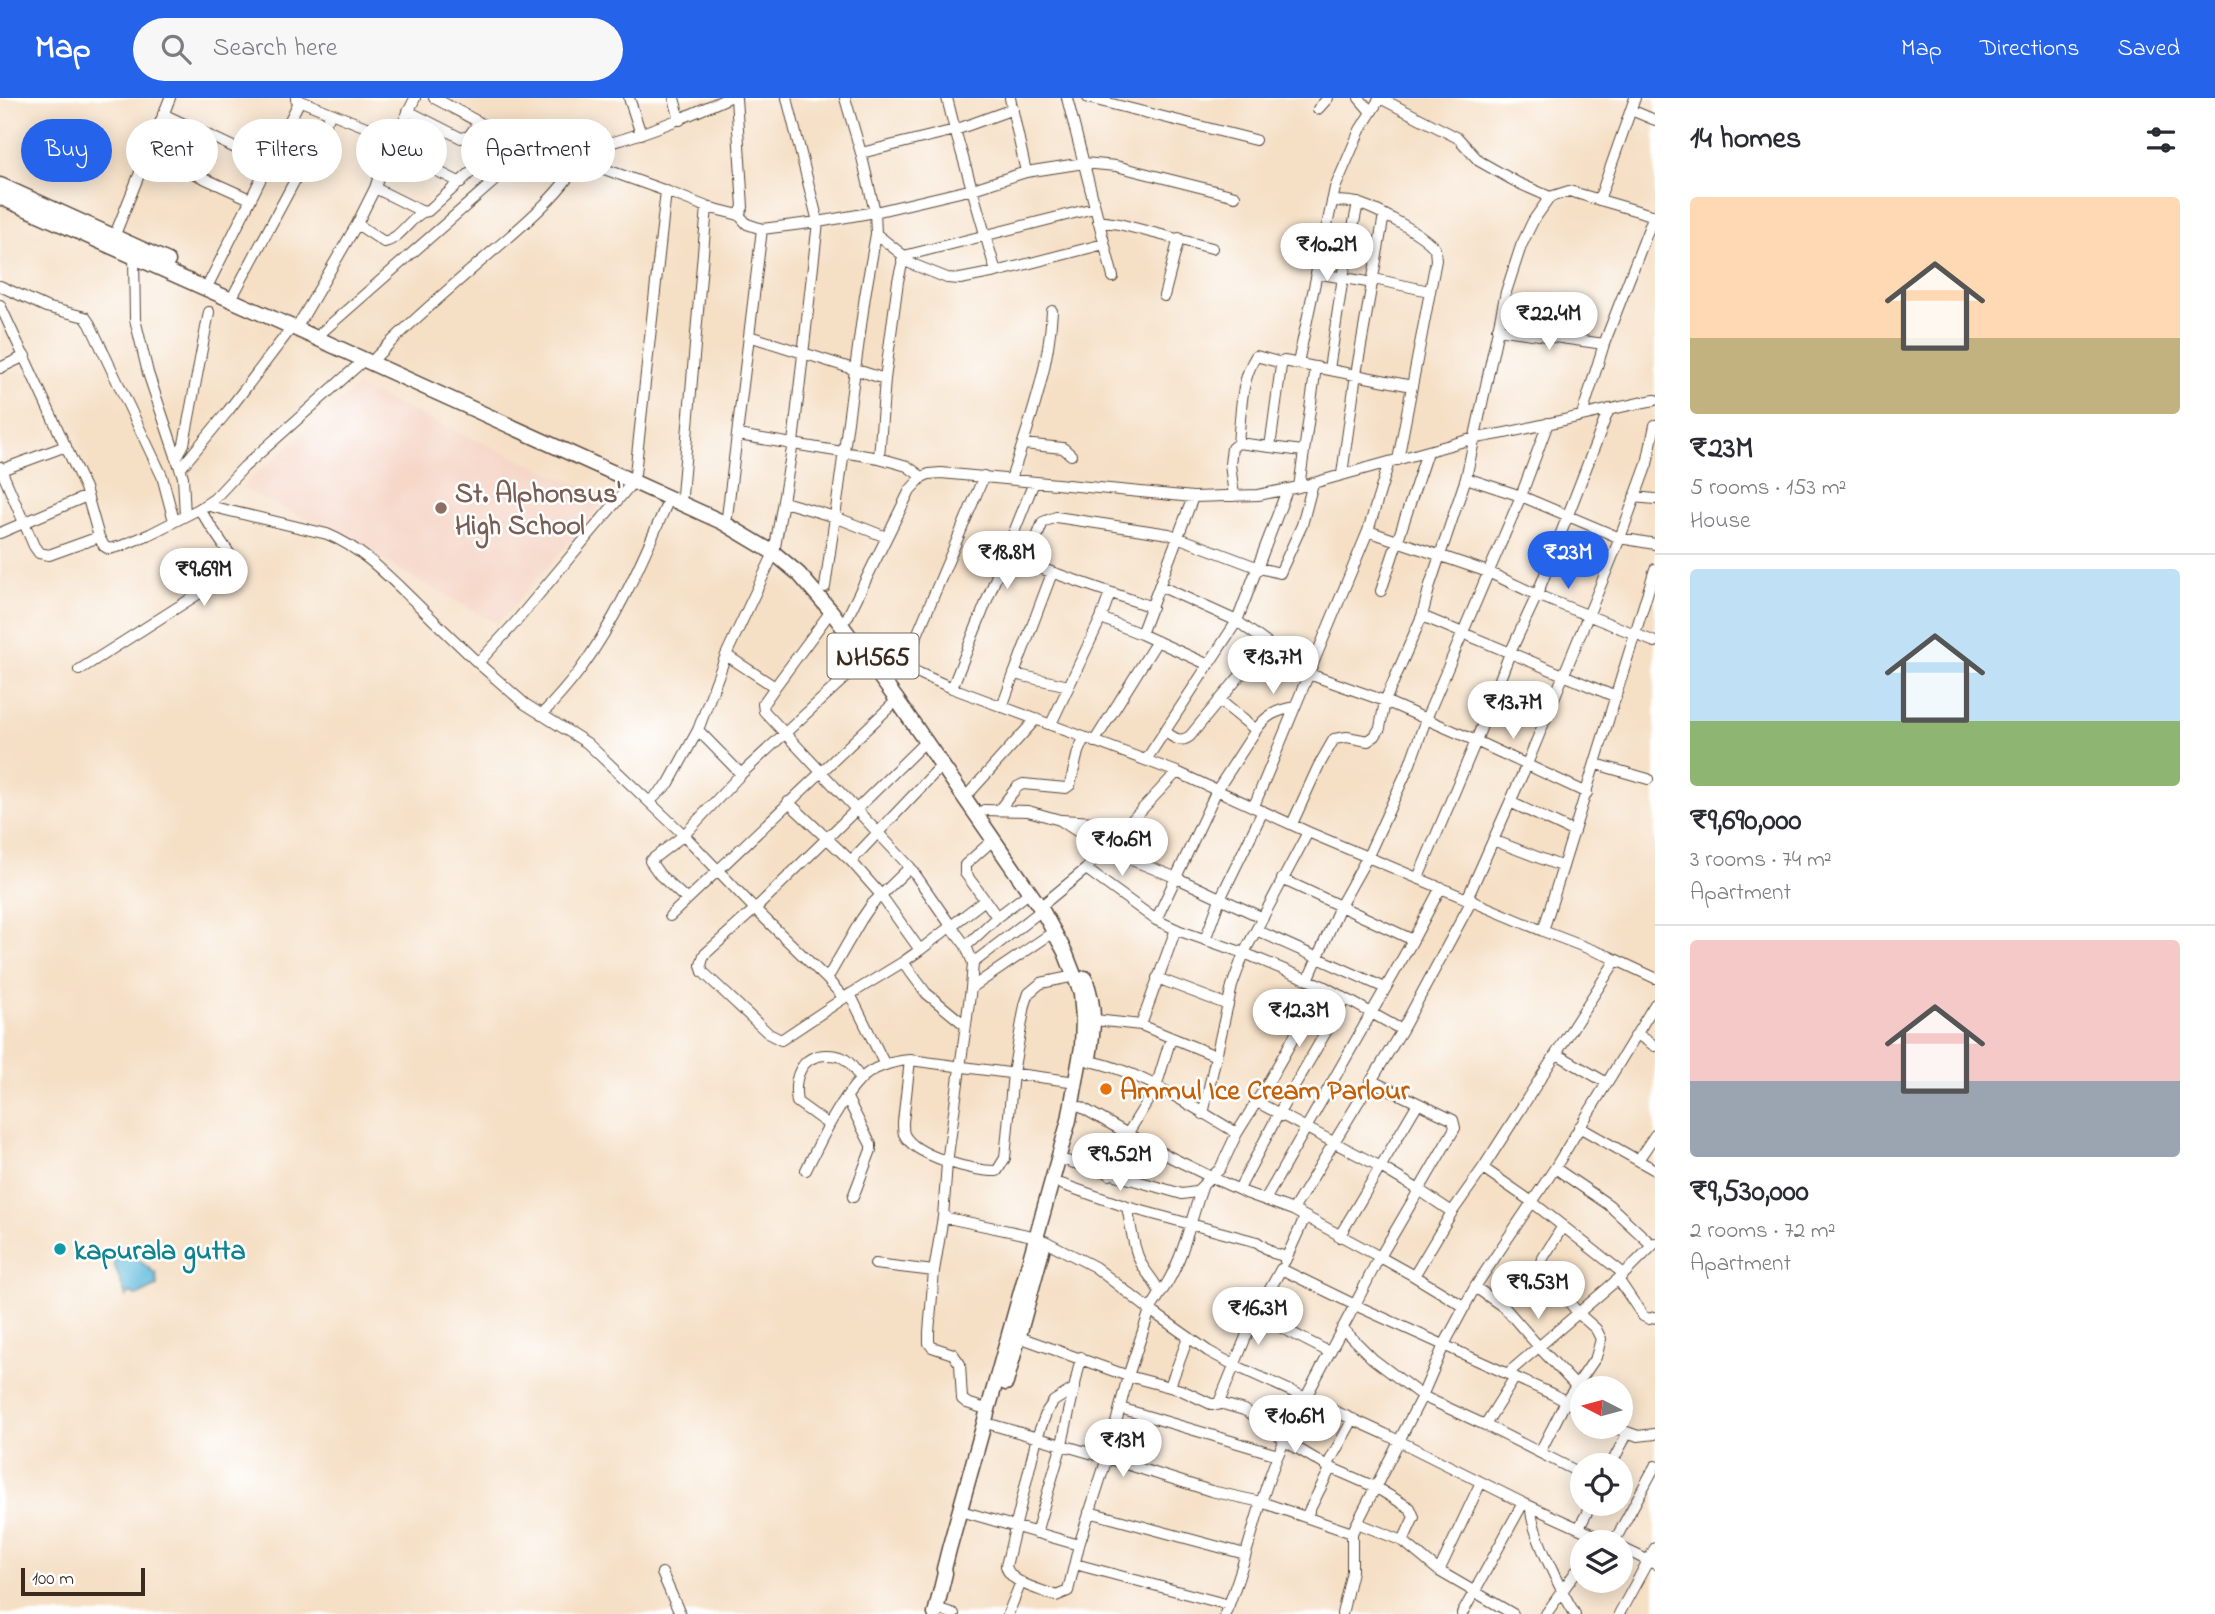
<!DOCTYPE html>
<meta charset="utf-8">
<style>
:root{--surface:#fff;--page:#f7f7f7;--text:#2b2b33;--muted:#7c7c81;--line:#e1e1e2;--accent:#2563eb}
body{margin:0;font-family:"Indie Flower",sans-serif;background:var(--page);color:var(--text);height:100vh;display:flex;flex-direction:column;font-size:26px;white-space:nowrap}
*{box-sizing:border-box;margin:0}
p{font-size:23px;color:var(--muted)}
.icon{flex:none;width:38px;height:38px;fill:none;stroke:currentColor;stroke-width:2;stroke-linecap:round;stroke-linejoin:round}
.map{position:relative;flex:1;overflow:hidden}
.side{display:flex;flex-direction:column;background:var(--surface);width:560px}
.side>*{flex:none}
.banner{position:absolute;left:21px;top:21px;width:665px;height:63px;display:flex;gap:14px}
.needle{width:46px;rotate:276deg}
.buttons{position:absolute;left:1570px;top:1278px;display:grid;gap:14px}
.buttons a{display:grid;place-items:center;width:63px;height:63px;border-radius:50%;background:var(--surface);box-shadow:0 4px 18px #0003;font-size:35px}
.scale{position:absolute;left:21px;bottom:18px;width:124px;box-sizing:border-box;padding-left:7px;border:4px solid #3b2a1e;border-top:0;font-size:19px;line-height:24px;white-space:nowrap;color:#3b2a1e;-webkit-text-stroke:5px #fff;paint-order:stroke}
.price{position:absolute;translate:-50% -60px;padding:0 16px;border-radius:24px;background:#fff;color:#222;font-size:23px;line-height:46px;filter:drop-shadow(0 2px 4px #0008)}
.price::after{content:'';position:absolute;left:50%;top:42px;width:21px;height:16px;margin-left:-10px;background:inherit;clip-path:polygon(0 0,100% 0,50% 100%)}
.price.on{background:var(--accent);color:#fff}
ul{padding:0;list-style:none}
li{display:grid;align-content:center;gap:14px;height:371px;padding:0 35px}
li+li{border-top:2px solid var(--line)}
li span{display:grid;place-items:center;height:217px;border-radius:7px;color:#555}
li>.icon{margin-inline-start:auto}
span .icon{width:126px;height:126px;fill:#fffc;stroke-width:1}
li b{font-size:30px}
h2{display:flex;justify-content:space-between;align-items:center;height:84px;padding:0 35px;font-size:30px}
.tag{padding:0 24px;border-radius:32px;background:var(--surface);box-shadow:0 4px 18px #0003;font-size:24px;line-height:63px}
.tag.on{background:var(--accent);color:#fff}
header{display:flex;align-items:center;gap:42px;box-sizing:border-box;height:98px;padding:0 35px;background:var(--accent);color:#fff}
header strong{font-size:33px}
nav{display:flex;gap:38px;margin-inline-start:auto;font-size:24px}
.search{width:490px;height:63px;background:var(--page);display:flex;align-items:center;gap:18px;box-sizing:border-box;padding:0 24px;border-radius:38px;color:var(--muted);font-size:26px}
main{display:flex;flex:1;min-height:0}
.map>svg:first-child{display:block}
</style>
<header>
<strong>Map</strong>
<div class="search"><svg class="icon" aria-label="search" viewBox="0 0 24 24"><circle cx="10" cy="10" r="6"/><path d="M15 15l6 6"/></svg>Search here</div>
<nav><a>Map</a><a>Directions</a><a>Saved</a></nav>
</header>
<main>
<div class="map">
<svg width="1655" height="1516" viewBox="0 0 1655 1516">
<rect width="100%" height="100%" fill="#fff"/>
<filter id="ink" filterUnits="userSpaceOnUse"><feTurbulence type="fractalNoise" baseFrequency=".0143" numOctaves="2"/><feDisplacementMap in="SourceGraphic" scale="14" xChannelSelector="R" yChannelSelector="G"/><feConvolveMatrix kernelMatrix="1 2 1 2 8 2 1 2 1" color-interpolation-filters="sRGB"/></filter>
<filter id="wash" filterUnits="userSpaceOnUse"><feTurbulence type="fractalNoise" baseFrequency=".00686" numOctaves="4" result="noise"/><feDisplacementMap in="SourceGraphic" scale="28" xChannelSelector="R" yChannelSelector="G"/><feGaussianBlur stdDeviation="1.57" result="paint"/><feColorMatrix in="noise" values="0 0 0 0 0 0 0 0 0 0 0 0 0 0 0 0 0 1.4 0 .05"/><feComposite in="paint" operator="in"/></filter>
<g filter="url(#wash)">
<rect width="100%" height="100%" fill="#f5dfc5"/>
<path fill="#f5d3c2" d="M357,289L607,400L498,526L307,421L240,390Z"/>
<path fill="#5ebadc" stroke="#4c727d" stroke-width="2" d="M129,1154L156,1176L157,1188L136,1198L131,1194L126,1199L111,1157Z"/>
</g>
<g filter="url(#ink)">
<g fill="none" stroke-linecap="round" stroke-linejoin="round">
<g stroke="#574537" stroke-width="12">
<path id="minor" d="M434,0C473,20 511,46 556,53C576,56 594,50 613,44C653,33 690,17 728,0
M629,0L641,36
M674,0L680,22
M787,0L818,124L875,114L973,91L1026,74L1084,65L1116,68L1235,98
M947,0L955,32L996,174
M1010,0L1026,74
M1067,0L1113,179
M1088,0L1255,42
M1359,0L1371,14
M1380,0L1458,40L1479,63L1518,85L1550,99
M296,1L396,41
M1318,11L1328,0
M1631,12L1655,22
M408,13L461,40L469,38L479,24
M163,16L267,65
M391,50L461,85
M148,55L250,101
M861,55L955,32L1013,11
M579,62L666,93L635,376
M375,90L423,114L428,113L480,66L506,38
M666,93L707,109
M1599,102L1635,0
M1332,103C1342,103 1351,103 1360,106C1378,112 1424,136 1435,151L1436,162L1398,362
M739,117L747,126L762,131
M1098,123L1119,126L1212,150
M357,126L384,144C400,141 409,121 423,114
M876,136L904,158
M114,139L170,0
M134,159L135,221L148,275L183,379L185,418
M902,162L947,180L960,181L996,174L1104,146
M1316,175L1373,185
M1374,181L1429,193
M210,183L300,2
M0,188L46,209L85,219L90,226L162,378L174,423
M235,194L331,15
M1164,198L1179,140
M0,207L85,390L99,439L104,448L109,451L121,448L150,436L199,411L214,401L244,369L364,262
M300,224L357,126L375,90L382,69L415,0
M1497,231L1604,246
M322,234L534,48
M749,238L885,281
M376,259C411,223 449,191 487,158C515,134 568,91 581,57
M1298,265L1335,90L1360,32L1380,0
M0,270L25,258
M1329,271L1343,179L1358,105
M1582,317L1604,246L1654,117
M738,337L879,360L885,281L898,183L904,158L1094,110
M1238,345C1241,317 1240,283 1256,258L1282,265
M1023,346L1063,350L1071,357
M1303,353L1270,349L1281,268L1284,263L1412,288
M879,360L907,368L922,379
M176,361L184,346L209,214
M0,369L34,448L39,455L49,457L99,439
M180,371L228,313L292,229
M1,372L66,348
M1342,376L1356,276L1384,117
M1466,380L1521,398L1620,440L1655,446
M1011,381C1029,327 1049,271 1052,213
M632,385L514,526L478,565L525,606L587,645L684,737L741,676L866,560
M1299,389L1316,269
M682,397L707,109L739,117L743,109L736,0
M1234,398L1230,366L1232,350L1238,345L1270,349
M1634,399L1655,401
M784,404L835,419L865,198L876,136L875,114L861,55L845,0
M205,407L327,436C361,450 386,476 412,501C434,523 456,544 478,565
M727,419L762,131L818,124L793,345L774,455L726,557L698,632L741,676
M1368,433L1488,474L1537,497L1655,544
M0,435L87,398
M1160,488L1237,523L1309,576L1385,603L1476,643L1587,695
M825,489L835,419L886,439
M1381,493L1427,354
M1152,509L1034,468L1030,465L1029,459L1043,424L1056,419L1169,436L1259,470L1280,475L1302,427L1313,385
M1422,518L1616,599
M847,520L910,392L922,379L929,376L941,375L1193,399L1258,397L1299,389L1475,340C1536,331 1595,313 1655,302
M1101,520L1141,536L1209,567
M1141,536L1193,399
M870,553L952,590L1177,674L1308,734L1543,833L1608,858L1655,880
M726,557L775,589L831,513
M904,568L984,378
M79,572L225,479L231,472V458L199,411
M1014,576L1052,475
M952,590L1034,384
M1002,609L1014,576L1069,588
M541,617C555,603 568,588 580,572C618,520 643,460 669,401
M1051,626L1101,520L1110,495
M1256,632C1266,617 1277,612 1295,609L1368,433L1389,364
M1164,633C1173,639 1180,646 1190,638L1267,545
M1094,644L1157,543
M1146,662L1237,523L1287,392
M1596,666L1648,681
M971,693L1036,621
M650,703L669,685L698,632
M788,704L851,763L880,796L920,852L951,828L910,769
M1510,704L1574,734
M1254,708L1295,609
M984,712L1028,713L1060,722L1104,751L1177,780L1263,820
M998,713L1017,689L1023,686L1066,690L1070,687L1078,654L1084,640
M1061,722L1127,726
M1292,726L1318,669L1334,641L1347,639L1368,643L1375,638L1380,630L1385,603L1422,518L1430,487L1466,380L1506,194L1521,148L1533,123L1550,99L1569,93L1655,118
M1308,734L1244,855L1323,888L1402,932
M1493,742L1563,769
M851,763L942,667
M1086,771L1156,822L1217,692L1256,632L1219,602
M1418,780L1476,643L1510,555L1537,497L1609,311
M1282,781L1413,842L1441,789
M1467,801L1527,666L1620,440L1647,366L1655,327
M687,802L660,777L650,763L684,737L755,811L827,881L861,822L872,806L910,769L764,613L763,606L775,589
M985,802L997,819
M1046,804L1086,771L1177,674
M670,818L897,602
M1156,822L1180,833L1244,855L1232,888L1203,1016
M1256,832L1385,890
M1543,833L1655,471
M1205,842L1220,801L1263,713
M966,848L951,828L985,802L965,775V767L993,742
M920,852L903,864L926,895L965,927
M903,864L844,900L781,942L769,936L703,874L701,867L704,857L755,811L926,643
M973,865L1042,812
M1157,880L1228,907
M827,881L844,900
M1308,882L1340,808L1368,758L1410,666L1426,621L1521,398L1548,325
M971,890L1055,833
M850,896L885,967
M1095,922L1141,927L1216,958
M1141,927L1176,831
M1637,936L1655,948
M1557,956L1607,985
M910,962L903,1024C903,1028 903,1033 904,1036C914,1058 975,1074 997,1073L1005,1060L1013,975L1025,907L1029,895L1041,885L1075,878
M1089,963C1139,972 1192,1009 1237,1035
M1372,983L1453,1022L1455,1030L1419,1092L1452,1114L1483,1070L1616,862
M847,1000L871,1047V1052L853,1099
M1081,1009L1154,1051L1211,1079L1220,1071L1237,1035L1265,990L1323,888
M829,1027L797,1004C793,981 800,957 827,957C832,957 839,958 843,960C851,964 856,974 860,981
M1579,1029L1655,1072
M1638,1062L1655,1037
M1067,1063L1182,1096L1196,1094L1211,1079L1246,1095L1293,1112L1380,1159L1419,1092L1379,1068L1255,1003
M1483,1070L1532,1104L1624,1176
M1555,1070L1609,1107L1652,1147
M806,1072C820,1044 838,1005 860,982C872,969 893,963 910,962L1077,984
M1110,1077L1125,1040L1156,989L1171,940
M1239,1091L1279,1015L1345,901
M1265,1102L1413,842
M1127,1109L1257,1144L1273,1155L1287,1159
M1293,1112L1402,932L1472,802
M943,1119L1037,1139
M1339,1139L1418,1005
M1045,1143L1095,1169L1150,1212L1160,1196C1156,1183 1145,1175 1140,1163C1132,1147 1131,1126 1127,1109L1061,1086
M1285,1163L1305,1119
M875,1166L934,1173
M1414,1178L1465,1209
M1618,1181L1643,1218L1649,1221L1655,1219
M1475,1189L1505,1210L1539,1249L1576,1288
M1160,1196C1184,1163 1189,1125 1203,1087
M1257,1217L1329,1254
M1342,1230L1373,1261L1422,1298L1485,1327L1582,1376
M1019,1239L1128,1278L1181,1292L1211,1306H1223L1244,1312L1255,1318L1285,1343L1327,1368L1375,1389L1410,1410L1414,1419L1403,1443
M1508,1275L1624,1176L1655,1145
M1170,1288L1188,1240
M1075,1290L1054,1303L1047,1313L1037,1339L1006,1468C1010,1486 1040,1491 1056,1498L1068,1493L1079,1447L1107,1360L1128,1278L1150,1212L1208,1253L1234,1267L1385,1336L1523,1405L1609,1444
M1218,1307L1252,1224L1281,1171L1355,1207L1552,1296L1582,1312
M1120,1310L1278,1357
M989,1312L967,1305L962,1301L960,1266L953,1256L932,1249L929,1245V1234L934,1173L943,1119L947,1065L971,890L973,865L966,848L997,819L1030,794
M993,1327L1107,1360L1211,1393L1261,1404L1352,1435
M1485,1327L1515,1279
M1610,1328L1638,1338L1655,1336
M1540,1354L1566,1303L1596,1259L1601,1241L1596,1231L1578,1215L1541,1169L1543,1160L1563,1128
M1611,1367L1627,1336
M1327,1368L1353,1321
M1531,1409C1530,1433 1562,1494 1575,1516
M1089,1414L1245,1456
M968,1415L1079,1447
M1306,1419L1331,1369
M1357,1425L1403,1443L1439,1473L1513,1516
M1579,1430L1592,1405
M1036,1435L1062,1346L1081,1259
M1614,1444L1655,1368
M1620,1449L1655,1466
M1075,1466L1229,1507
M1439,1473L1481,1384
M662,1475L680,1516
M936,1510L954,1516
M1008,1516L1021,1484
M1225,1516C1247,1465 1256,1409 1278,1357C1307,1291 1345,1230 1376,1165L1380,1159L1414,1178L1452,1114
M1342,1516L1352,1473V1435L1422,1298L1444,1247L1475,1189L1555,1070L1655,906
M1462,1516L1523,1405
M1546,1516L1582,1465
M1619,1516L1655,1450"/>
</g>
<g stroke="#574537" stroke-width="17">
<path id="highway" d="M0,87L168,163
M0,99L292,229L722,424L774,455L799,476L831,513L897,602L1042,812L1065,854L1081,895L1083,921L1082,949L1069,1022L949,1451L944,1471L945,1475L935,1516
M1085,880C1096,911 1094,928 1089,960
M1006,1285L1043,1149"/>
</g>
<use href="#minor" stroke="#fff" stroke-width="10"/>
<use href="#highway" stroke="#fff" stroke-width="14"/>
</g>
</g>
<circle fill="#8d6e63" stroke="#fff" stroke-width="2.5" cx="441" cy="410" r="7"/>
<circle fill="#e8710a" stroke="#fff" stroke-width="2.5" cx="1106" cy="991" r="7"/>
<circle fill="#0f9aa8" stroke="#fff" stroke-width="2.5" cx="60" cy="1151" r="7"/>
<g text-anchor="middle" stroke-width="5" stroke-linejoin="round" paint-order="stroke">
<rect fill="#fff" stroke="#766a62" stroke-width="2" x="827.5" y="535.5" width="91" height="45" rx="5"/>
<g font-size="26" font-weight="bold" fill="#3b2a1e">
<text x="873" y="567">NH565</text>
</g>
<g font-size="28" font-weight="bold" fill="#785e54" stroke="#fff" text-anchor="start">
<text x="455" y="404">St. Alphonsus'<tspan x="455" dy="32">High School</tspan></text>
</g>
<g font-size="28" font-weight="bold" fill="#c56008" stroke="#fff" text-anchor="start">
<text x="1120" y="1001">Ammul Ice Cream Parlour</text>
</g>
<g font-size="28" font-weight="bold" fill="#0d838f" stroke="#fff" text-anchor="start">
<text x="74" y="1161">kapurala gutta</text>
</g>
</g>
</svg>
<div class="buttons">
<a><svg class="needle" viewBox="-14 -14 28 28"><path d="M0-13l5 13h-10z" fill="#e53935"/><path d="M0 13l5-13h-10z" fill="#7c7c81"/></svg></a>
<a><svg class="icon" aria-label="locate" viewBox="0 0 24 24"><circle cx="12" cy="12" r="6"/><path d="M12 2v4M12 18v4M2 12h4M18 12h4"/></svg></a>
<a><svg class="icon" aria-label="layers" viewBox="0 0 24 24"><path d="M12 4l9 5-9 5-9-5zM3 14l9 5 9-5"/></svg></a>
</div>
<div class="scale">100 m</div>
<b class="price" style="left:1327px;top:185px">₹10.2M</b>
<b class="price" style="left:1549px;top:254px">₹22.4M</b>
<b class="price" style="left:1007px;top:493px">₹18.8M</b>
<b class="price on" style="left:1568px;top:493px">₹23M</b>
<b class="price" style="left:204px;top:510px">₹9.69M</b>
<b class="price" style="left:1273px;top:598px">₹13.7M</b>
<b class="price" style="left:1513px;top:643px">₹13.7M</b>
<b class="price" style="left:1122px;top:780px">₹10.6M</b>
<b class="price" style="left:1299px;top:951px">₹12.3M</b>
<b class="price" style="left:1120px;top:1095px">₹9.52M</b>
<b class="price" style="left:1538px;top:1223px">₹9.53M</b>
<b class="price" style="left:1258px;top:1249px">₹16.3M</b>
<b class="price" style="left:1295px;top:1357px">₹10.6M</b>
<b class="price" style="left:1123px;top:1381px">₹13M</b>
<div class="banner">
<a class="tag on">Buy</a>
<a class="tag">Rent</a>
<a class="tag">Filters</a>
<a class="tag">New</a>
<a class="tag">Apartment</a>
</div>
</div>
<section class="side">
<h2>14 homes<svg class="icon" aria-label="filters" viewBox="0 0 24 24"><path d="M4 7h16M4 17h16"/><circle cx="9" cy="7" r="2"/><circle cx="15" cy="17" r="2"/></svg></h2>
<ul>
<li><span style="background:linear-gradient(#ffd9b3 65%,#c2b280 0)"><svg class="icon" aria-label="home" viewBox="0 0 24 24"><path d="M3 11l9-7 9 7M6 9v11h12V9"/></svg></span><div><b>₹23M</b><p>5 rooms · 153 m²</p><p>House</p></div></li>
<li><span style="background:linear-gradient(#bfe0f5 70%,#8fb573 0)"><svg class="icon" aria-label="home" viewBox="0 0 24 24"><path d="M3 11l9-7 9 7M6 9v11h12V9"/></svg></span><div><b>₹9,690,000</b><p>3 rooms · 74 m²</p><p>Apartment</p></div></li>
<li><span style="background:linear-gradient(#f6c9c9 65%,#9aa5b1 0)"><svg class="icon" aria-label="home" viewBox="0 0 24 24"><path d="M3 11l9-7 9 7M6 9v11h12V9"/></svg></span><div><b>₹9,530,000</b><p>2 rooms · 72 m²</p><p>Apartment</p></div></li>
</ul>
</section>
</main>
